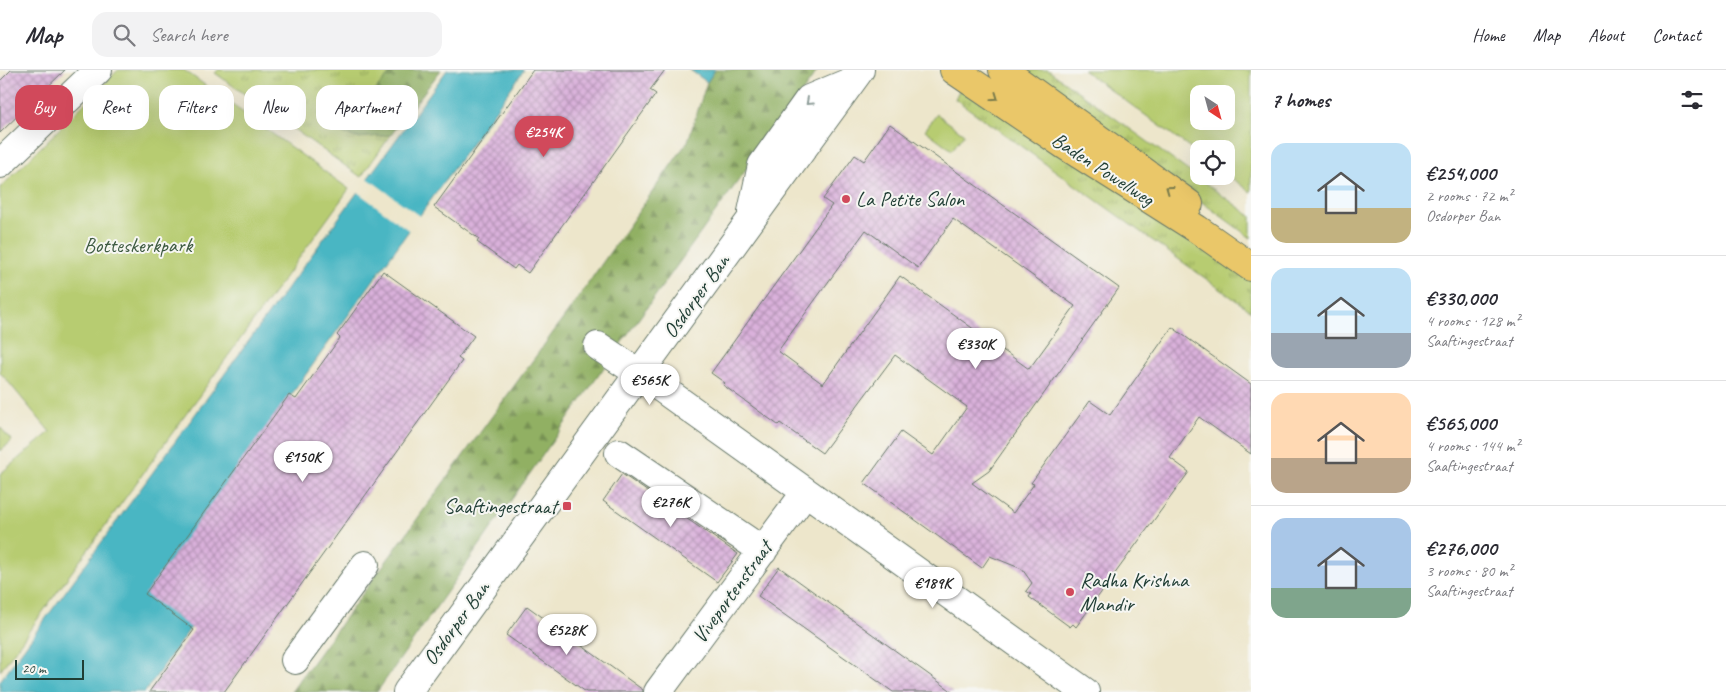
<!DOCTYPE html>
<meta charset="utf-8">
<style>
:root{--surface:#fff;--page:#f2f2f3;--text:#2b2b33;--muted:#7c7c81;--line:#e1e1e2;--accent:#d1495b}
body{margin:0;font-family:Caveat,sans-serif;background:var(--page);color:var(--text);height:100vh;display:flex;flex-direction:column;font-size:19px;white-space:nowrap}
*{box-sizing:border-box;margin:0}
p{font-size:16px;color:var(--muted)}
.icon{flex:none;width:28px;height:28px;fill:none;stroke:currentColor;stroke-width:2;stroke-linecap:round;stroke-linejoin:round}
.map{position:relative;flex:1;overflow:hidden}
.drawer{display:flex;flex-direction:column;background:var(--surface);width:475px}
.drawer>*{flex:none}
.banner{position:absolute;left:15px;top:15px;width:475px;height:45px;display:flex;gap:10px}
.needle{width:32px;rotate:144deg}
.tools{position:absolute;left:1190px;top:15px;display:grid;gap:10px}
.tools a{display:grid;place-items:center;width:45px;height:45px;border-radius:10px;background:var(--surface);box-shadow:0 5px 20px #0002;font-size:25px}
.scale{position:absolute;left:15px;bottom:12px;width:69px;box-sizing:border-box;padding-left:5px;border:2px solid #1f3d34;border-top:0;font-size:14px;line-height:18px;white-space:nowrap;color:#1f3d34;-webkit-text-stroke:4px #f6f6f2;paint-order:stroke}
.price{position:absolute;translate:-50% -42px;padding:0 11px;border-radius:18px;background:#fff;color:#222;font-size:16px;line-height:32px;filter:drop-shadow(0 1px 2px #0008)}
.price::after{content:'';position:absolute;left:50%;top:30px;width:15px;height:11px;margin-left:-8px;background:inherit;clip-path:polygon(0 0,100% 0,50% 100%)}
.price.current{background:var(--accent);color:#fff}
ul{padding:0;list-style:none}
li{display:flex;align-items:center;gap:15px;height:125px;padding:0 20px}
li+li{border-top:1px solid var(--line)}
li span{display:grid;place-items:center;flex:none;width:140px;height:100px;border-radius:15px;color:#555}
li>.icon{margin-inline-start:auto}
span .icon{width:60px;height:60px;fill:#fffc;stroke-width:1}
li b{font-size:21px}
h2{display:flex;justify-content:space-between;align-items:center;height:60px;padding:0 20px;font-size:21px}
.tag{padding:0 18px;border-radius:15px;background:var(--surface);box-shadow:0 5px 20px #0002;font-size:18px;line-height:45px}
.tag.current{background:var(--accent);color:#fff}
header{display:flex;align-items:center;gap:30px;box-sizing:border-box;height:70px;padding:0 25px;background:var(--surface);border-bottom:1px solid var(--line)}
header strong{font-size:24px}
nav{display:flex;gap:28px;margin-inline-start:auto;font-size:18px}
.search{width:350px;height:45px;background:var(--page);display:flex;align-items:center;gap:12px;box-sizing:border-box;padding:0 18px;border-radius:15px;color:var(--muted);font-size:19px}
main{display:flex;flex:1;min-height:0}
.map>svg:first-child{display:block}
</style>
<header>
<strong>Map</strong>
<div class="search"><svg class="icon" aria-label="search" viewBox="0 0 24 24"><circle cx="10" cy="10" r="6"/><path d="M15 15l6 6"/></svg>Search here</div>
<nav><a>Home</a><a>Map</a><a>About</a><a>Contact</a></nav>
</header>
<main>
<div class="map">
<svg width="1251" height="622" viewBox="0 0 1251 622">
<defs>
<pattern id="grass-tufts" width="24" height="20" patternUnits="userSpaceOnUse" patternTransform="scale(1.25)"><rect width="24" height="20" fill="#b7cc71"/><path d="M3 7l-1-3M5 7V3M7 7l1-3M15 17l-1-3M17 17v-4M19 17l1-3" fill="none" stroke="#94a75e"/></pattern>
<pattern id="forest-firs" width="22" height="20" patternUnits="userSpaceOnUse" patternTransform="scale(1.25)"><rect width="22" height="20" fill="#91b063"/><path d="M5 1l3.5 6h-7zM16 11l3.5 6h-7z" fill="#769052"/></pattern>
<pattern id="building-cross-hatch" width="8" height="8" patternUnits="userSpaceOnUse" patternTransform="scale(1.25)"><rect width="8" height="8" fill="#dab1db"/><path d="M0 0l8 8M0 8l8-8" fill="none" stroke="#b091b2"/></pattern>
</defs>
<rect width="100%" height="100%" fill="#f6f6f2"/>
<filter id="ink" filterUnits="userSpaceOnUse"><feTurbulence type="fractalNoise" baseFrequency=".02" numOctaves="2"/><feDisplacementMap in="SourceGraphic" scale="10" xChannelSelector="R" yChannelSelector="G"/><feConvolveMatrix kernelMatrix="1 2 1 2 8 2 1 2 1" color-interpolation-filters="sRGB"/></filter>
<filter id="wash" filterUnits="userSpaceOnUse"><feTurbulence type="fractalNoise" baseFrequency=".0096" numOctaves="4" result="noise"/><feDisplacementMap in="SourceGraphic" scale="20" xChannelSelector="R" yChannelSelector="G"/><feGaussianBlur stdDeviation="1.12" result="paint"/><feColorMatrix in="noise" values="0 0 0 0 0 0 0 0 0 0 0 0 0 0 0 0 0 1.4 0 .05"/><feComposite in="paint" operator="in"/></filter>
<g filter="url(#wash)">
<rect width="100%" height="100%" fill="#ede6cb"/>
<path fill="url(#grass-tufts)" stroke="#6b8452" d="M218,0H388L391,2L357,68L391,65L361,107L215,3Z
M1020,0H1048L1251,146V168Z
M960,18L1251,202V241L955,29Z"/>
<path fill="url(#forest-firs)" stroke="#58764c" d="M388,0H441L391,65L357,68L340,62L391,2Z
M715,0H818L617,279L377,622H291L568,242L688,71L707,12Z"/>
<path fill="#b7cc71" stroke="#6b8452" fill-rule="evenodd" d="M118,0H184L349,119L0,601V404L50,362L0,302V118Z
M1083,0H1251V122L1226,104V79H1199V84ZM1199,24H1226V51H1199Z
M937,44L964,64L952,80L925,60Z
M0,357L12,371L0,381Z"/>
<path fill="#48b6c3" stroke="#347a7c" d="M447,0H524L158,511L202,542L145,622H0V611Z
M690,0H715L707,12Z"/>
<path fill="#ede6cb" d="M366,107L422,148L411,162L356,121Z"/>
<g id="blocks">
<path fill="url(#building-cross-hatch)" fill-rule="evenodd" d="M11,0H65L0,63V11Z
M533,0H665L650,20L656,24L528,203L517,195L514,199L477,172L479,169L434,137Z
M890,54L1119,218L989,401L972,413L1013,443L1034,414L1031,413L1090,331L1110,345L1172,257L1251,314V384L1199,347L1170,388L1189,402L1076,557L1073,554L1070,557L1029,527L1031,524L1026,521L1032,513L1022,499L990,486L982,498L864,413L901,362L933,385L967,337L895,285L822,383L780,353L778,355L723,315L725,313L711,303L832,135L823,129L855,85L864,91ZM953,149L1075,236L1029,299L900,206L823,314L778,281L866,160L918,198Z
M383,201L474,266L458,288L462,291L224,622H149L194,560L145,524L289,325L296,329L340,268L337,265Z
M622,404L738,484L717,512L603,431Z
M779,497L854,551L953,622H893L758,526Z
M527,536L643,620V622H586L506,565Z"/>
</g>
</g>
<g filter="url(#ink)">
<use href="#blocks" fill-opacity="0" stroke="#677869" stroke-width="1"/>
<g fill="none" stroke-linecap="round" stroke-linejoin="round">
<g stroke="#677869" stroke-width="30">
<path id="minor" d="M0,94L98,0
M752,142L762,95L809,29L852,11
M598,276L664,320L1085,622
M619,383L763,481
M295,590L365,495
M407,622L860,0
M658,622L806,422"/>
</g>
<g stroke="#677869" stroke-width="30">
<path id="major" d="M954,0L1066,76L1197,159L1251,197
M1003,0L1189,134"/>
</g>
<use href="#minor" stroke="#fff" stroke-width="28"/>
<use href="#major" stroke="#eac769" stroke-width="28"/>
</g>
<defs><path id="oneway-chevron" d="M-2-3.5L2.5 0L-2 3.5" fill="none" stroke-width="1.6" stroke-linecap="round" stroke-linejoin="round" transform="scale(1.25)"/></defs>
<g stroke="#7a7b4c">
<use href="#oneway-chevron" transform="translate(995 27) rotate(35)"/>
<use href="#oneway-chevron" transform="translate(1169 119) rotate(-144)"/>
</g>
<use stroke="#8f9e9a" href="#oneway-chevron" transform="translate(809 32) rotate(138)"/>
</g>
<g fill="#d1495b" stroke="#f6f6f2" stroke-width="2">
<circle cx="846" cy="129" r="5"/>
<rect x="562" y="431" width="10" height="10" rx="2.5"/>
<circle cx="1070" cy="522" r="5"/>
</g>
<g text-anchor="middle" stroke-width="4" stroke-linejoin="round" paint-order="stroke">
<g font-size="21" fill="#1f3d34" stroke="#f6f6f2">
<text transform="translate(1103 99) rotate(33)" y="7">Baden Powellweg</text>
<text transform="translate(696 226) rotate(-54)" y="7">Osdorper Ban</text>
<text transform="translate(732 522) rotate(-54)" y="7">Viveportenstraat</text>
<text transform="translate(456 553) rotate(-54)" y="7">Osdorper Ban</text>
</g>
<g font-size="21" fill="#1f3d34" stroke="#f6f6f2" text-anchor="start">
<text x="856" y="136">La Petite Salon</text>
<text x="557" y="443" text-anchor="end">Saaftingestraat</text>
<text x="1080" y="517">Radha Krishna<tspan x="1080" dy="24">Mandir</tspan></text>
</g>
<g font-size="21" fill="#3d5a40" stroke="#f6f6f2">
<text x="138" y="182">Botteskerkpark</text>
</g>
</g>
</svg>
<div class="tools">
<a><svg class="needle" viewBox="-14 -14 28 28"><path d="M0-13l5 13h-10z" fill="#e53935"/><path d="M0 13l5-13h-10z" fill="#7c7c81"/></svg></a>
<a><svg class="icon" aria-label="locate" viewBox="0 0 24 24"><circle cx="12" cy="12" r="6"/><path d="M12 2v4M12 18v4M2 12h4M18 12h4"/></svg></a>
</div>
<div class="scale">20 m</div>
<b class="price current" style="left:544px;top:88px">€254K</b>
<b class="price" style="left:976px;top:300px">€330K</b>
<b class="price" style="left:650px;top:336px">€565K</b>
<b class="price" style="left:303px;top:413px">€150K</b>
<b class="price" style="left:671px;top:458px">€276K</b>
<b class="price" style="left:933px;top:539px">€189K</b>
<b class="price" style="left:567px;top:586px">€528K</b>
<div class="banner">
<a class="tag current">Buy</a>
<a class="tag">Rent</a>
<a class="tag">Filters</a>
<a class="tag">New</a>
<a class="tag">Apartment</a>
</div>
</div>
<section class="drawer">
<h2>7 homes<svg class="icon" aria-label="filters" viewBox="0 0 24 24"><path d="M4 7h16M4 17h16"/><circle cx="9" cy="7" r="2"/><circle cx="15" cy="17" r="2"/></svg></h2>
<ul>
<li><span style="background:linear-gradient(#bfe0f5 65%,#c2b280 0)"><svg class="icon" aria-label="home" viewBox="0 0 24 24"><path d="M3 11l9-7 9 7M6 9v11h12V9"/></svg></span><div><b>€254,000</b><p>2 rooms · 72 m²</p><p>Osdorper Ban</p></div></li>
<li><span style="background:linear-gradient(#bfe0f5 65%,#9aa5b1 0)"><svg class="icon" aria-label="home" viewBox="0 0 24 24"><path d="M3 11l9-7 9 7M6 9v11h12V9"/></svg></span><div><b>€330,000</b><p>4 rooms · 128 m²</p><p>Saaftingestraat</p></div></li>
<li><span style="background:linear-gradient(#ffd9b3 65%,#b9a48a 0)"><svg class="icon" aria-label="home" viewBox="0 0 24 24"><path d="M3 11l9-7 9 7M6 9v11h12V9"/></svg></span><div><b>€565,000</b><p>4 rooms · 144 m²</p><p>Saaftingestraat</p></div></li>
<li><span style="background:linear-gradient(#a9c7e8 70%,#7fa58c 0)"><svg class="icon" aria-label="home" viewBox="0 0 24 24"><path d="M3 11l9-7 9 7M6 9v11h12V9"/></svg></span><div><b>€276,000</b><p>3 rooms · 80 m²</p><p>Saaftingestraat</p></div></li>
</ul>
</section>
</main>
